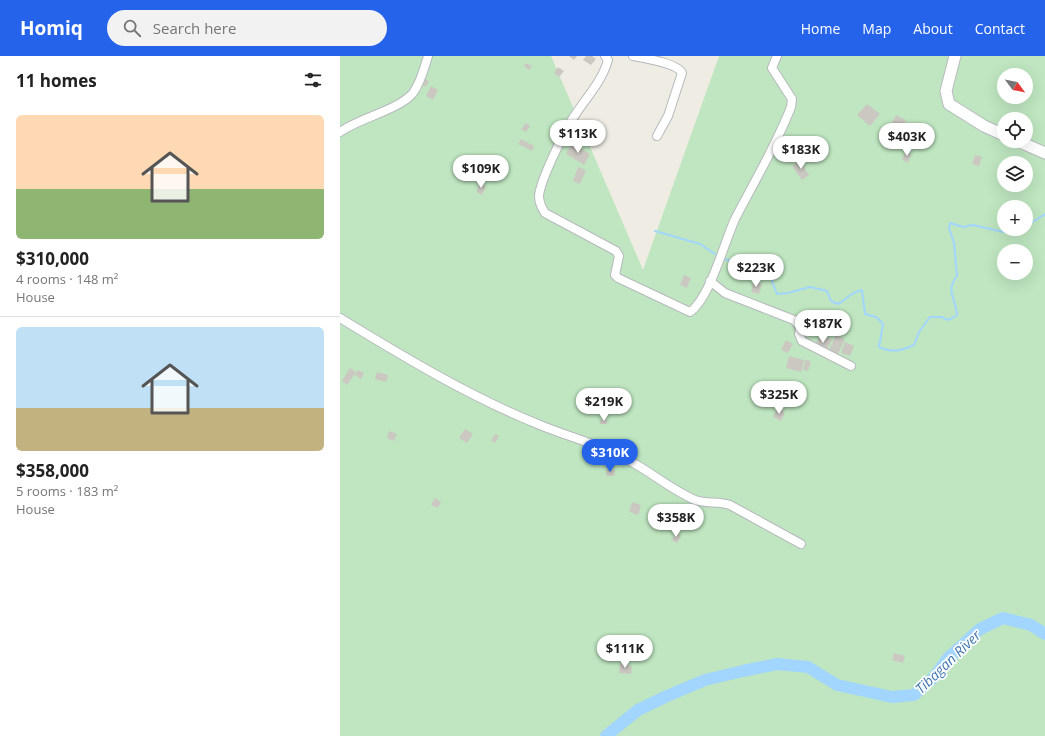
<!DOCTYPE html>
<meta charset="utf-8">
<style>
:root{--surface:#fff;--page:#f2f2f2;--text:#222;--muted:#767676;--line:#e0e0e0;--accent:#2563eb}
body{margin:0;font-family:"Open Sans",sans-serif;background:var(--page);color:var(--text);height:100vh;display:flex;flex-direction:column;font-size:15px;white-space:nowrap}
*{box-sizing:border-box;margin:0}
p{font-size:13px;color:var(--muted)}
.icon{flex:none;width:22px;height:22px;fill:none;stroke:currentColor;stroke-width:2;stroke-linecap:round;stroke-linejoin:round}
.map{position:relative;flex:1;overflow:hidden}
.panel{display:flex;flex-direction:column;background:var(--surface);width:340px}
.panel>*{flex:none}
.needle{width:26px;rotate:122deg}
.buttons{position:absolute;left:657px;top:12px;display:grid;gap:8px}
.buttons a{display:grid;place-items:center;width:36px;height:36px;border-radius:50%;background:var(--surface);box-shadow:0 4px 16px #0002;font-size:20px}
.price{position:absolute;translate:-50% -34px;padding:0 9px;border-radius:14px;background:#fff;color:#222;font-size:13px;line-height:26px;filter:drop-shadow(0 1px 2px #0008)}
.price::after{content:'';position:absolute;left:50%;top:24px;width:12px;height:9px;margin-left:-6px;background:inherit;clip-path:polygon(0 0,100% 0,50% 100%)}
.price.active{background:var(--accent);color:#fff}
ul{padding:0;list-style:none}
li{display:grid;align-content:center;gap:8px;height:212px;padding:0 16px}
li+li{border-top:1px solid var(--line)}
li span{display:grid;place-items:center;height:124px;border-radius:6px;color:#555}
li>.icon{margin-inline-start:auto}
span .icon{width:72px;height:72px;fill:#fffc;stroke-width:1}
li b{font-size:17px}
h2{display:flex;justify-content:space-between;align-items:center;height:48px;padding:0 16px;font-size:17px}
header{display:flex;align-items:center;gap:24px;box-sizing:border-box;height:56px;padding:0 20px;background:var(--accent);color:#fff}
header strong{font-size:19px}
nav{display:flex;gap:22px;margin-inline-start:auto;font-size:14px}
.search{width:280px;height:36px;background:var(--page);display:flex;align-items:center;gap:10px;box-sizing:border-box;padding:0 14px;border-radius:22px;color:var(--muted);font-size:15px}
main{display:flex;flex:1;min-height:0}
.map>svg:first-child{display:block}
</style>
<header>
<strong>Homiq</strong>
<div class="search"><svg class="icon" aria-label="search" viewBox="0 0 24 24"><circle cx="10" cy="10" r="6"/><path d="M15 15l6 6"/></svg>Search here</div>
<nav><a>Home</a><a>Map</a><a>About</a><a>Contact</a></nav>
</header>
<main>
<section class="panel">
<h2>11 homes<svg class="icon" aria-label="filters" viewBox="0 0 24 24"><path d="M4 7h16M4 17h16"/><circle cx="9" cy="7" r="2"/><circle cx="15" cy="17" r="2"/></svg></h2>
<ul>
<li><span style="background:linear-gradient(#ffd9b3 60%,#8fb573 0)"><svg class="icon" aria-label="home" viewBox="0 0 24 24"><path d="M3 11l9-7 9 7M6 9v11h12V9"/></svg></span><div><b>$310,000</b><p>4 rooms · 148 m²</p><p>House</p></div></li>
<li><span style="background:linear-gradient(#bfe0f5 65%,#c2b280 0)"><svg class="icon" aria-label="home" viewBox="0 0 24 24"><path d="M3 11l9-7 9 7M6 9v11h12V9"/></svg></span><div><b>$358,000</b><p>5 rooms · 183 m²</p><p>House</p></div></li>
</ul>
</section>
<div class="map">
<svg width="705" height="680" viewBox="0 0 705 680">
<rect width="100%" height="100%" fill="#eeece3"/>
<path fill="#bfe6c0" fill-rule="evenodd" d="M0,0H211L303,214L379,0H705V680H0ZM664,19H686V41H664ZM664,63H686V85H664ZM664,107H686V129H664ZM664,151H686V173H664ZM664,195H686V217H664Z"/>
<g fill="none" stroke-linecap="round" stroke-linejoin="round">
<path stroke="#a2d6ff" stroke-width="2" d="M686,170L705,158
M315,175L360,188L378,200
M382,202L393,206L407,205L418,209L430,220L437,238L448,237L470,231L487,235L491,245L498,248C509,242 509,237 522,234L525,258L536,261L543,268L539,291C552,297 561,295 574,289L579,276L590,261H601L609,264L617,259C616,242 605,236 617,220L614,187L609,172L610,167L623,171L633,169L668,177L679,173"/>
<path stroke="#a2d6ff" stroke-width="12" d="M266,680L298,654L327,640L365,624L403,615L437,608L468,611L497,629L552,641L574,639L594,621L608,602L640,573L663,562L691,569L705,578"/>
</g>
<path fill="#cbc8c2" d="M229,0H237L234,4Z
M246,0H252L256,3L251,9L243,4Z
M186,7L192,10L189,14L184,10Z
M218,11L224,15L219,21L214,17Z
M85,23L89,25L86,31L82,29Z
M91,30L98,34L93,44L86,40Z
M527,48L540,58L530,70L517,59Z
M556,59L566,64L562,72L552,67Z
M186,67L190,70L186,76L181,73Z
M181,83L194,90L192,95L178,88Z
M232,87L250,98L244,109L226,98Z
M566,96L571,98L568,107L562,104Z
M635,99L642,101L639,110L632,108Z
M460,105L469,119L462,124L452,110Z
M238,111L246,114L240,128L233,125Z
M140,128L146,130L142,139L136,136Z
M344,219L351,222L347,232L340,229Z
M414,225L422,228L419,238L411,236Z
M467,261L473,264L470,272L463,269Z
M481,278L492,284L485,297L474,291Z
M496,279L505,283L497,300L488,296Z
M446,284L453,288L448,297L441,294Z
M505,286L514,290L510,300L501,297Z
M449,300L464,304L461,316L446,312Z
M465,304L471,305L468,315L463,314Z
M10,312L16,316L7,329L2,325Z
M18,314L24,317L21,323L15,319Z
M37,316L48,319L46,326L35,323Z
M437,353L445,356L441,365L433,361Z
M260,364H267V368H260Z
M125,373L133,378L127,387L119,382Z
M49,375L57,378L54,385L47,382Z
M155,378L159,380L155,387L151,385Z
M267,413L275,414L274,420H266Z
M95,442L101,446L98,452L91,449Z
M292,446L301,449L298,459L289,456Z
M336,477L341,480L337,487L332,484Z
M554,597L565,600L563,607L552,604Z
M280,608L292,610L291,618L279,617Z"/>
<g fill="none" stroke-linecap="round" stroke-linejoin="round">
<g stroke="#b6b9bd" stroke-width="10">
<path id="street" d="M265,0L268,4C262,26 245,43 233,62C224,76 200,125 199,140C199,147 201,151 205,157L276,195L279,200L275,219L278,222L350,256C370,242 384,187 395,163C414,126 436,90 451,51L452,43L432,12L437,0
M293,0C304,2 337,7 342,17L328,60L317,80
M0,76C19,62 59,54 73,37C81,26 84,13 88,0
M370,225L385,237L454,264L460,271L459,278L462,285L511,310
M0,262C64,301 130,341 200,369C224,379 250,386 274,397C303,409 326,431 355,444C366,448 379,445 390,449L461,488"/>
</g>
<g stroke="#b7bac0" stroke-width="13">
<path id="secondary" d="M615,0L606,35L609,48L644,70L664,79
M678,85L705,97"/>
</g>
<use href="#street" stroke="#fff" stroke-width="8"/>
<use href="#secondary" stroke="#fff" stroke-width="11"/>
</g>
<g text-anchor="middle" stroke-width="3.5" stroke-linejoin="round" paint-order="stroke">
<g font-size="14" font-style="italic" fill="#3f77b1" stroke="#fff">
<text transform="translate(608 606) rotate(-44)" y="5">Tibagan River</text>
</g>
</g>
</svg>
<div class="buttons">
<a><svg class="needle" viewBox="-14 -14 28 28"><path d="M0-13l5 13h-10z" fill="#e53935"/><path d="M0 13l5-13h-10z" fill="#767676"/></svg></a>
<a><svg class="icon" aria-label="locate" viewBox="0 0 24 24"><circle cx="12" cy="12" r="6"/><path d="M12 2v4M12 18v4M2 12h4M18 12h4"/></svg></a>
<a><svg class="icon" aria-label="layers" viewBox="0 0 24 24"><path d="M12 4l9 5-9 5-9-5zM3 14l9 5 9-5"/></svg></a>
<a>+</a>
<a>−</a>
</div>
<b class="price" style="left:238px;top:98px">$113K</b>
<b class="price" style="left:567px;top:101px">$403K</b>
<b class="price" style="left:461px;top:114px">$183K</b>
<b class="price" style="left:141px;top:133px">$109K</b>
<b class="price" style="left:416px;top:232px">$223K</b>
<b class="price" style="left:483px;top:288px">$187K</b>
<b class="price" style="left:439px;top:359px">$325K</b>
<b class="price" style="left:264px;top:366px">$219K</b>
<b class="price active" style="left:270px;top:417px">$310K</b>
<b class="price" style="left:336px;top:482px">$358K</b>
<b class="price" style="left:285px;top:613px">$111K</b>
</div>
</main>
